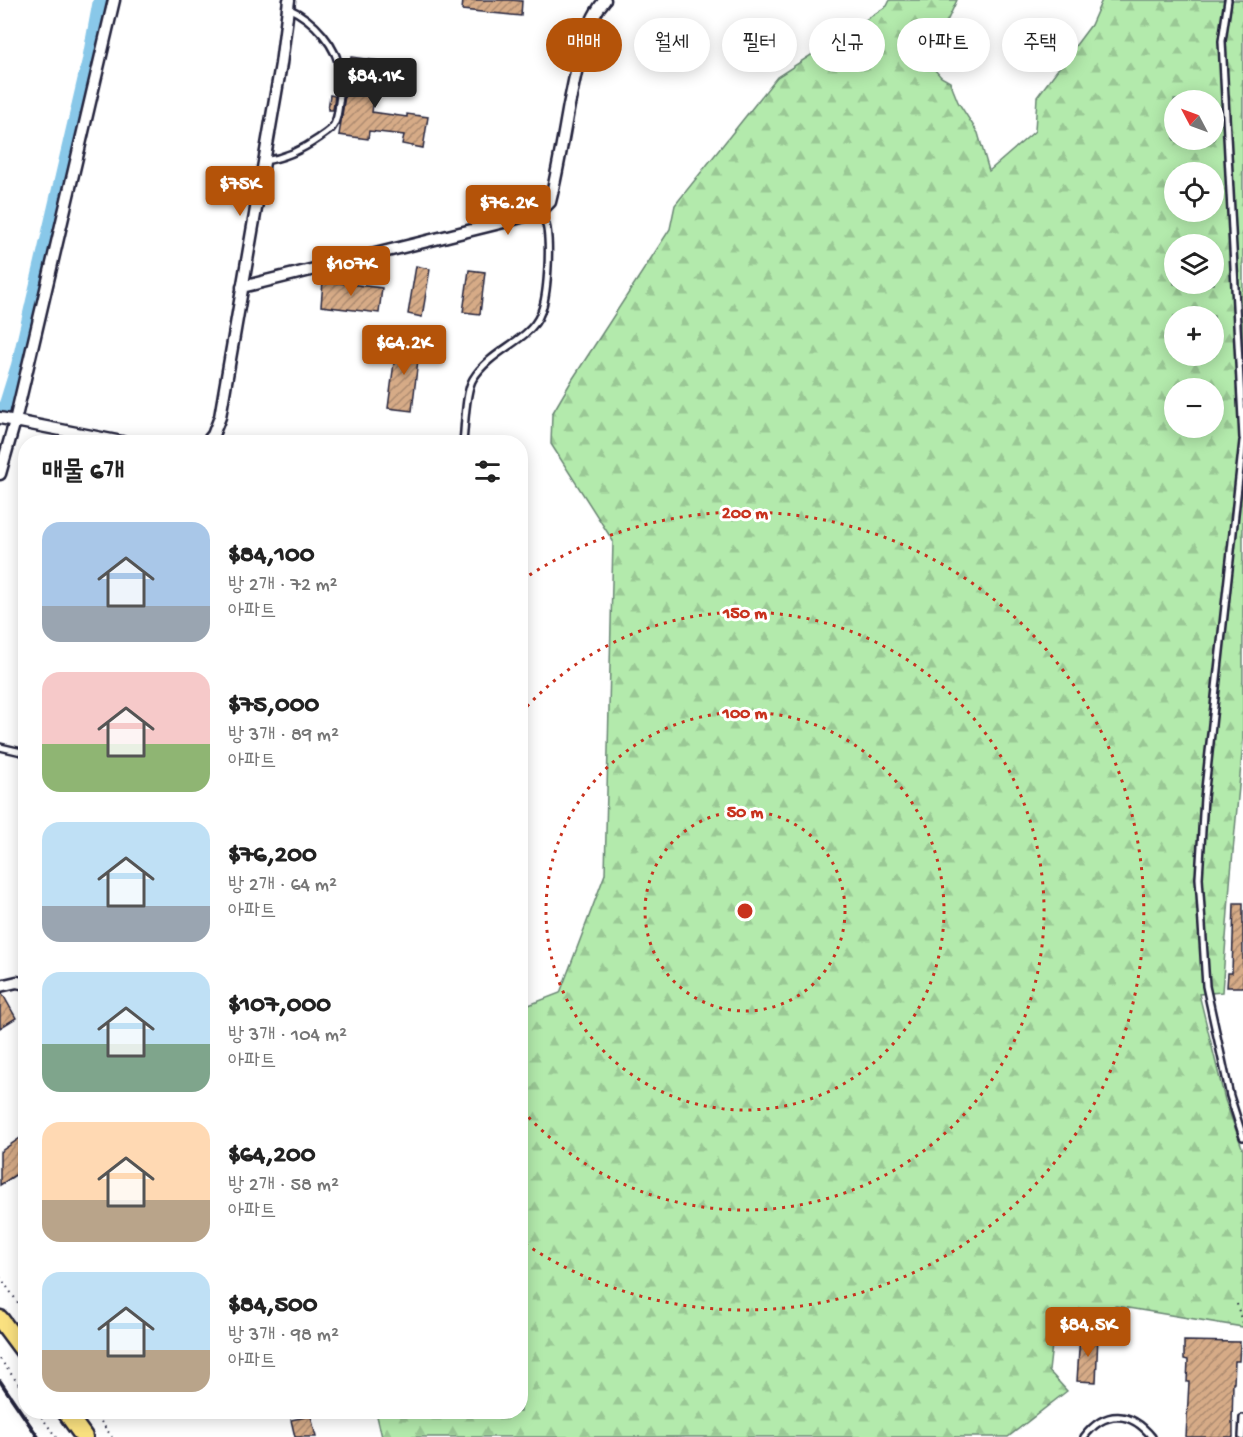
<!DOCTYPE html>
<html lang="ko">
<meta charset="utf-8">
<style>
:root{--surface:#fff;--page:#f6f6f6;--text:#222;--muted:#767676;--accent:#b45309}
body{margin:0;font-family:"Gochi Hand","Poor Story",sans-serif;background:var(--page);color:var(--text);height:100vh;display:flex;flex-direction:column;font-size:22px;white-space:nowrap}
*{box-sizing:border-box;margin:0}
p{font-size:20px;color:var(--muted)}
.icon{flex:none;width:33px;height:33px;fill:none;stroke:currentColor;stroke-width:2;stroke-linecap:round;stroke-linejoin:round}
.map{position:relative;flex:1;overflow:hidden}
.side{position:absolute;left:18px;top:435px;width:510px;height:984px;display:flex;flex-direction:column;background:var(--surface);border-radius:24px;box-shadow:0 3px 15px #0003}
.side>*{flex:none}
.top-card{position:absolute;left:546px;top:18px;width:570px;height:54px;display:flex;gap:12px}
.needle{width:39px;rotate:311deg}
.fabs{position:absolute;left:1164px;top:90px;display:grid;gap:12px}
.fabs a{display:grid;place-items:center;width:60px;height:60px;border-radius:50%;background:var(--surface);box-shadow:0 3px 15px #0003;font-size:30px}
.price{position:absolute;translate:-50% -51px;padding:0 14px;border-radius:6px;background:var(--accent);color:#fff;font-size:20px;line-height:39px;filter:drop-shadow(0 2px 3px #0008)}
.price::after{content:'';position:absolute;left:50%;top:36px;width:18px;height:14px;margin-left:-9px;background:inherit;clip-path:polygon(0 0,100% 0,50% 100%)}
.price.on{background:#222;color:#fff}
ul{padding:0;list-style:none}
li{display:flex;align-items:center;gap:18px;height:150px;padding:0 24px}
li span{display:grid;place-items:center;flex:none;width:168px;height:120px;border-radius:18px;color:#555}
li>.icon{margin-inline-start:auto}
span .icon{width:72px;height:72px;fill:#fffc;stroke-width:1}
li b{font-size:26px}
h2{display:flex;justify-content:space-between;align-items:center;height:72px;padding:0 24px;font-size:26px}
.pill{padding:0 21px;border-radius:27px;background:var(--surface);box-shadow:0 3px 15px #0003;font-size:21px;line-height:54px}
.pill.on{background:var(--accent);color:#fff}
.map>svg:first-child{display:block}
</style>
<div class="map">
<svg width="1243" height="1437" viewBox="0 0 1243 1437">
<defs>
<pattern id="forest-firs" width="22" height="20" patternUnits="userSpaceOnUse" patternTransform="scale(1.5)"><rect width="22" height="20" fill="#b3eaac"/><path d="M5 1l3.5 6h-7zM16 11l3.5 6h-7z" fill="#9ac895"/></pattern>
<pattern id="building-hatch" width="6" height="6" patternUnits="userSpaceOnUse" patternTransform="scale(1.5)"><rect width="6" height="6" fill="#d6ab87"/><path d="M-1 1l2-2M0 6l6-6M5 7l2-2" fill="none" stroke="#ad8b70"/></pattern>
</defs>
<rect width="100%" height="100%" fill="#fff"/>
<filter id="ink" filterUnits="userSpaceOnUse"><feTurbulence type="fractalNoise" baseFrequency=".0167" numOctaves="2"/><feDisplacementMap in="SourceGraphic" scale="12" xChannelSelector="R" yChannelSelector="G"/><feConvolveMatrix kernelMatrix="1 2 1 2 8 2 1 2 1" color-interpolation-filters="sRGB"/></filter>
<g filter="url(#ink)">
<path fill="url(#forest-firs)" stroke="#6a8674" stroke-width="1.5" fill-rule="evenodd" d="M890,0H957L928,62L941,77L950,82L958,102L978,133L989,171L1035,131L1037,97L1091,25L1102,0H1243V743L1230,884L1222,992L1199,994L1225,1100L1243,1150V1327L1116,1306L1061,1317L1052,1345L1049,1371L1067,1391L1008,1437H382L376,1412H520L521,1008L560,993L605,874L613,541L551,444L552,414L572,380L670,229L675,205L777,77L887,6ZM1174,100H1214V140H1174ZM1174,172H1214V212H1174ZM1174,244H1214V284H1174ZM1174,316H1214V356H1174ZM1174,388H1214V428H1174Z"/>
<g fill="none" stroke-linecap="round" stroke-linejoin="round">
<path stroke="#89c8e9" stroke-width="14" d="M5,407L18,365L89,60L100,0"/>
</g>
<path fill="url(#building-hatch)" stroke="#22223b" stroke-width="1.5" d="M463,0H510L522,1L521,16L462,10Z
M351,57L379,61L372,112L407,117V114L428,117L423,148L402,144L404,135L369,131L368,139L339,135Z
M330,95L335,96L333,110H328Z
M416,266L430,269L422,317L408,314Z
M469,270L485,272L480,314L463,312Z
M323,281L382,288L379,313L321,306Z
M397,340L420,343L412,411L388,408Z
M1234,903H1243V987H1227L1228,973H1232Z
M0,993H2L16,1018L0,1028Z
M26,1134V1168L0,1185V1152Z
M1080,1334L1098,1335L1096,1382L1077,1381Z
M1184,1341L1240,1342L1239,1361H1235L1234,1383H1233L1232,1423H1233V1437H1186L1189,1382H1187L1188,1360L1184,1359Z
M311,1416L316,1437H295L291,1420Z"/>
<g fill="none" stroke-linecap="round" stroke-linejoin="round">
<g stroke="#22223b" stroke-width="10">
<path id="service" d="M1228,0L1222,41L1243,438
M264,161C285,158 302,150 319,138C323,135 328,132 331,129C337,122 338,112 339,103C340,94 342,84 341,75C338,46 313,19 288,8
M1243,441L1204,798L1199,878L1206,986L1230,1096L1243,1137
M463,442C465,427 465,392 473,379C486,358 507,349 525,334C532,328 538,321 541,312C548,295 550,248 547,229C546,223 543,217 541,211
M0,747L26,753
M1084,1437C1105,1409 1131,1411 1152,1437
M1242,1437L1243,1418"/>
</g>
<g stroke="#22223b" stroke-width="15">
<path id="minor" d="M242,287L504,222L541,211L550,202C558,170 563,138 569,105C576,74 583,24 605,0
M0,418L122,442
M207,442L213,435L220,417L281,64L289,0
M0,474L15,421L114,0
M0,986L17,982L26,984"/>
</g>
<g stroke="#22223b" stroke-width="21">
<path id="primary" d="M0,1319L26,1354
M66,1412L84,1437"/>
</g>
<path stroke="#22223b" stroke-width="2" stroke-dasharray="1.5 4.5" stroke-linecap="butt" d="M0,1277L26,1314
M1237,1304L1243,1327
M0,1359L26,1394
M38,1412L56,1437
M94,1412L112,1437"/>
<use href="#service" stroke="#fff" stroke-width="5"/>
<use href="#minor" stroke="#fff" stroke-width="10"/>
<use href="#primary" stroke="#fae180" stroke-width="16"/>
<path stroke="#22223b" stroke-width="4" d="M0,1381L38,1437"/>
</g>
</g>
<g fill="none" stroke="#c8321e" stroke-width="3" stroke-dasharray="3 6">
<circle cx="745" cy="911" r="100"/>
<circle cx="745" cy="911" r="199"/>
<path d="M521 713A299 299 0 1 1 521 1109"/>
<path d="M522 580A399 399 0 1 1 522 1242"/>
</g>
<circle cx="745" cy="911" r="9" fill="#c8321e" stroke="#fff" stroke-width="3"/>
<g font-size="18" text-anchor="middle" font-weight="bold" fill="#c8321e" stroke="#fff" stroke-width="6" stroke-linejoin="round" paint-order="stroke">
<text x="745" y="518">200 m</text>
<text x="745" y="618">150 m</text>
<text x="745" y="718">100 m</text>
<text x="745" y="817">50 m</text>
</g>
</svg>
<div class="fabs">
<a><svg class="needle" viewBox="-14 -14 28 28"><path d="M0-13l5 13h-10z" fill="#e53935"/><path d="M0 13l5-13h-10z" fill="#767676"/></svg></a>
<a><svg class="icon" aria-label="locate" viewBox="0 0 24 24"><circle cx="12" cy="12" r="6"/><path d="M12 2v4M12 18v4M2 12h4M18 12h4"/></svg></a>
<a><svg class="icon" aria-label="layers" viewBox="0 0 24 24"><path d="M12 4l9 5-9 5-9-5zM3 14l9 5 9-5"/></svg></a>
<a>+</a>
<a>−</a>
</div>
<b class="price on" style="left:375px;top:109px">$84.1K</b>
<b class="price" style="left:240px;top:217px">$75K</b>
<b class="price" style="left:508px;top:236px">$76.2K</b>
<b class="price" style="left:351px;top:297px">$107K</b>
<b class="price" style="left:404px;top:376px">$64.2K</b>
<b class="price" style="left:1088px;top:1358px">$84.5K</b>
<div class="top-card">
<a class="pill on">매매</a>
<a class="pill">월세</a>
<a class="pill">필터</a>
<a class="pill">신규</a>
<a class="pill">아파트</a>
<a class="pill">주택</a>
</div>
<section class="side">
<h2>매물 6개<svg class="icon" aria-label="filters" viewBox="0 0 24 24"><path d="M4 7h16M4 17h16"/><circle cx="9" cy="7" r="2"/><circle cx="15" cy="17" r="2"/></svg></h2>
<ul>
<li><span style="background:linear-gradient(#a9c7e8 70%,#9aa5b1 0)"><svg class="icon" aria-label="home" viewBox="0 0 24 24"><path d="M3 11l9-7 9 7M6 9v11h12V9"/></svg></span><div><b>$84,100</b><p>방 2개 · 72 m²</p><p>아파트</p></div></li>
<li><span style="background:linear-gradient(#f6c9c9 60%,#8fb573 0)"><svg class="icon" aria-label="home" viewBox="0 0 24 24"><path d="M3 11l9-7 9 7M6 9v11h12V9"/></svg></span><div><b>$75,000</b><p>방 3개 · 89 m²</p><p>아파트</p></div></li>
<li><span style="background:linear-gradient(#bfe0f5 70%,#9aa5b1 0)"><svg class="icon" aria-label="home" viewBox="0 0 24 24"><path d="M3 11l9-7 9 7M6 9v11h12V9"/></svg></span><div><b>$76,200</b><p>방 2개 · 64 m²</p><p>아파트</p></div></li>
<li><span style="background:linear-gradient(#bfe0f5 60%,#7fa58c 0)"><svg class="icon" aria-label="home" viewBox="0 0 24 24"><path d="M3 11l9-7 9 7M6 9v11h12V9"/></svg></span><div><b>$107,000</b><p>방 3개 · 104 m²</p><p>아파트</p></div></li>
<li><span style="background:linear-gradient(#ffd9b3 65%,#b9a48a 0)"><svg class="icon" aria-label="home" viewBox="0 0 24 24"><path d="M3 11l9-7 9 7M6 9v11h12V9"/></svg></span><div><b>$64,200</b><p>방 2개 · 58 m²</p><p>아파트</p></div></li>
<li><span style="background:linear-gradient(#bfe0f5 65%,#b9a48a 0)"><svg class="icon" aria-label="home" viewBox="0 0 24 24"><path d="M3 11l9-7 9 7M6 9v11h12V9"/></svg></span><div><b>$84,500</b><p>방 3개 · 98 m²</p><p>아파트</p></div></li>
</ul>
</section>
</div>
